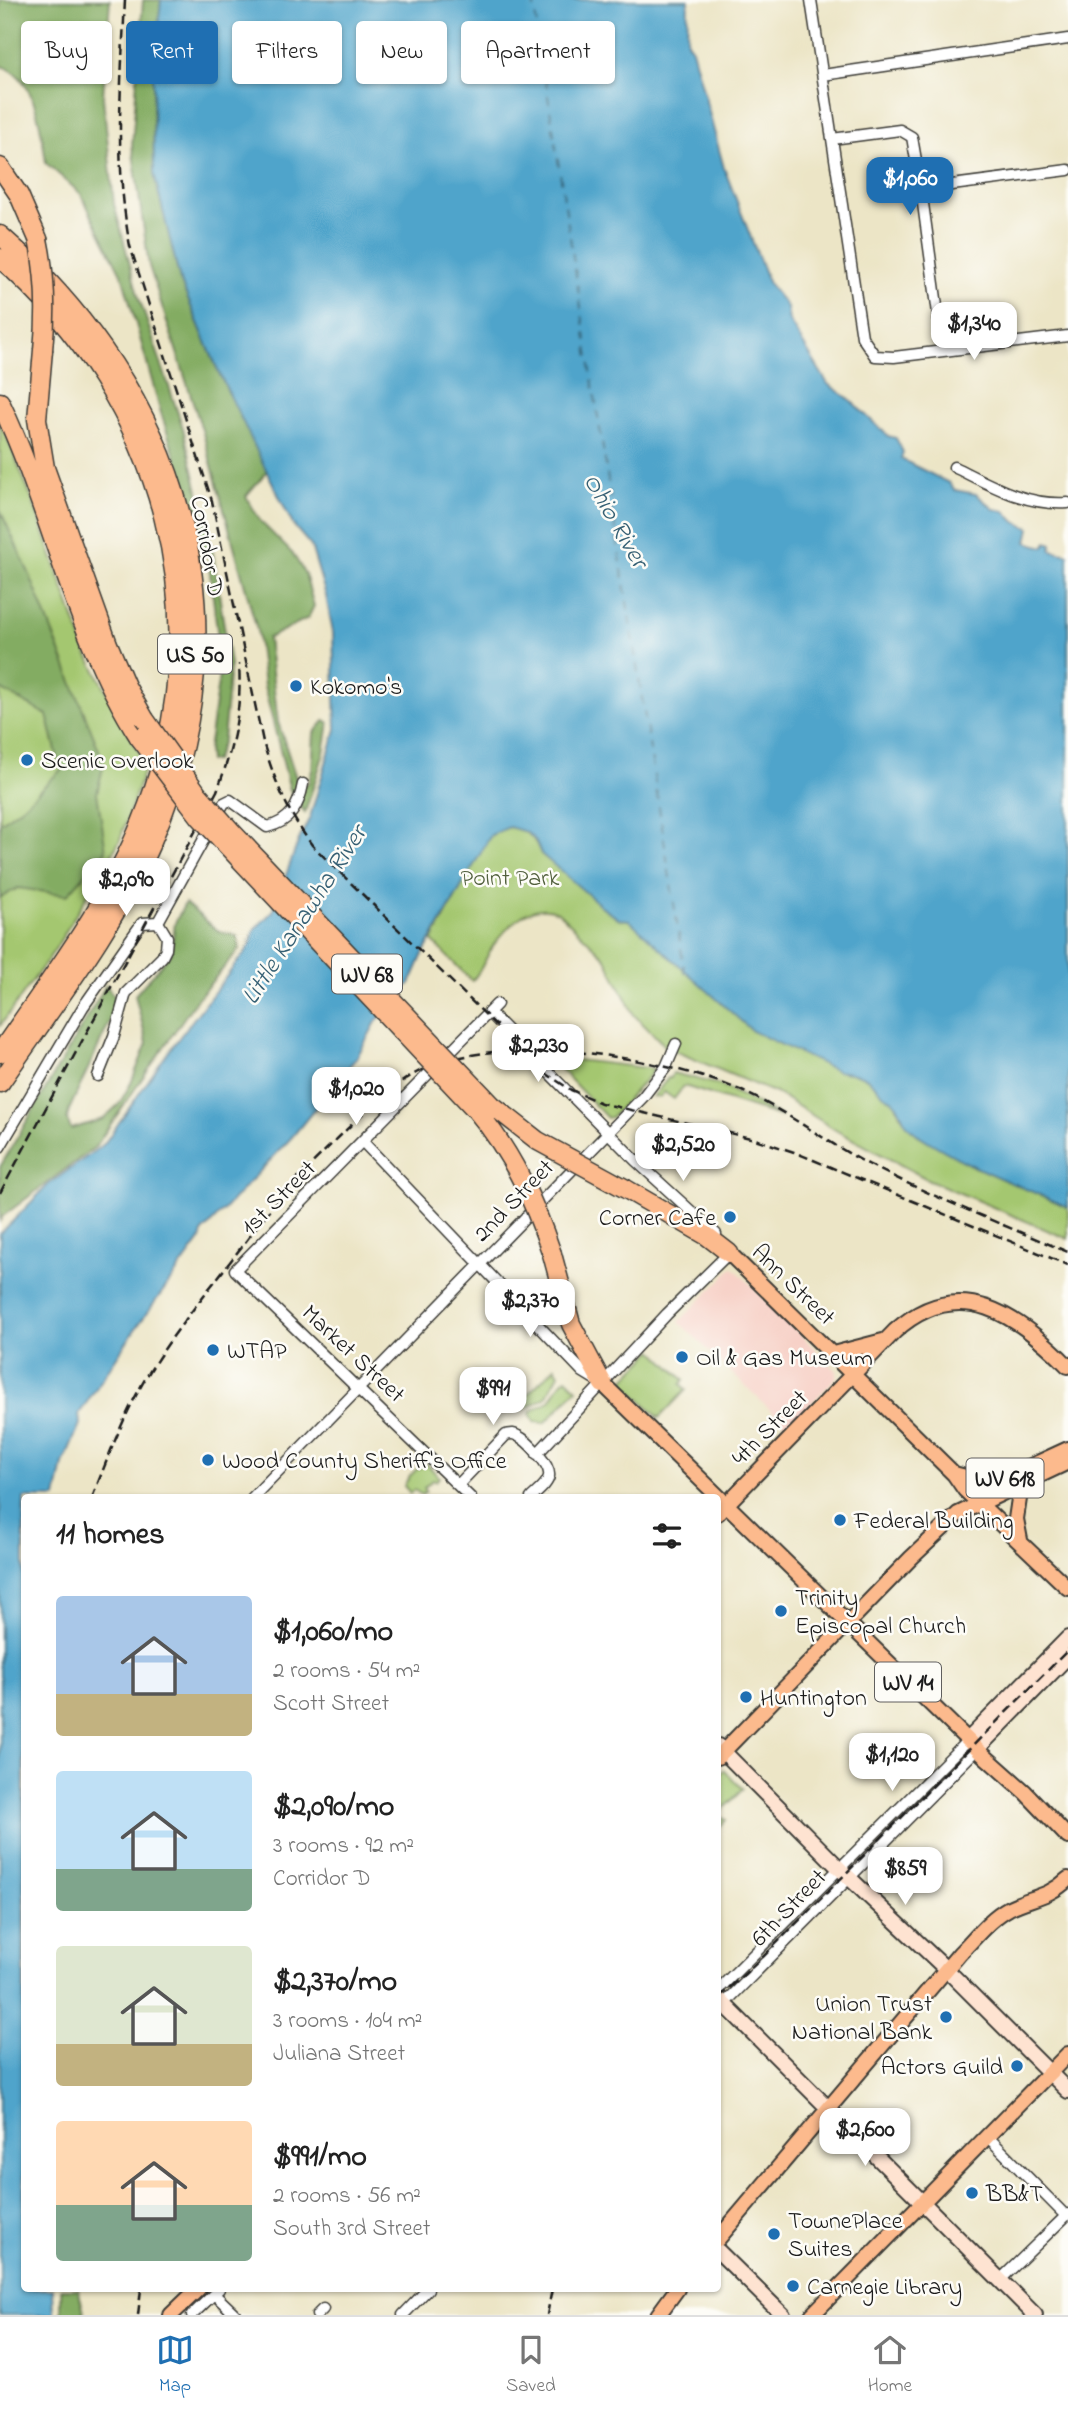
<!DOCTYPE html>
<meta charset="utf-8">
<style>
:root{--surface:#fff;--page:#f6f6f6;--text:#222;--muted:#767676;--line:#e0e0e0;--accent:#1f6fb2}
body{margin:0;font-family:"Indie Flower",sans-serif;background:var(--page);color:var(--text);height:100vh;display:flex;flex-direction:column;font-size:26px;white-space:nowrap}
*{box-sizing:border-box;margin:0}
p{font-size:23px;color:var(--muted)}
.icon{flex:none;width:38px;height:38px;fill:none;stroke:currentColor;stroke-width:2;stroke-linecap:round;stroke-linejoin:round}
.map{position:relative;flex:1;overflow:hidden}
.drawer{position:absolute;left:21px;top:1494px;width:700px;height:798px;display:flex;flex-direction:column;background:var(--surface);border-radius:7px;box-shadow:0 2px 5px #0004}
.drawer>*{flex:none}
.guide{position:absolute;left:21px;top:21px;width:700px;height:63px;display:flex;gap:14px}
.price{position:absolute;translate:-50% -60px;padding:0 16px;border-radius:14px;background:#fff;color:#222;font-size:23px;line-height:46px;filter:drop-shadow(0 2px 4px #0008)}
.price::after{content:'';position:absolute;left:50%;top:42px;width:21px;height:16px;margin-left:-10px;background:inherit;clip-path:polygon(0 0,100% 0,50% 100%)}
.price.on{background:var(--accent);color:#fff}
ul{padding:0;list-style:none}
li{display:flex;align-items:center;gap:21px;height:175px;padding:0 35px}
li span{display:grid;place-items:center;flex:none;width:196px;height:140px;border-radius:7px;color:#555}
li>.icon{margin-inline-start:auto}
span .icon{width:84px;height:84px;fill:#fffc;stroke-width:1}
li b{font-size:30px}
h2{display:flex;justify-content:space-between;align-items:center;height:84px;padding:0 35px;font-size:30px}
.tag{padding:0 24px;border-radius:7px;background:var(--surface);box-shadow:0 2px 5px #0004;font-size:24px;line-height:63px}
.tag.on{background:var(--accent);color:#fff}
.dock{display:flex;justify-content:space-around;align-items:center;height:98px;border-top:2px solid var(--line);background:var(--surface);font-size:19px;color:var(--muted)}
.dock a{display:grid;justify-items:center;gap:4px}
.dock .on{color:var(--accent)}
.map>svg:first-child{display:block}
</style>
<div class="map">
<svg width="1068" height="2315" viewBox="0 0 1068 2315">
<rect width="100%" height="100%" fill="#fdfcf7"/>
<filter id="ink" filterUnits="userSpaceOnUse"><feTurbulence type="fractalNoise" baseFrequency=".0143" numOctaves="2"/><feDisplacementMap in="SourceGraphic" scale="14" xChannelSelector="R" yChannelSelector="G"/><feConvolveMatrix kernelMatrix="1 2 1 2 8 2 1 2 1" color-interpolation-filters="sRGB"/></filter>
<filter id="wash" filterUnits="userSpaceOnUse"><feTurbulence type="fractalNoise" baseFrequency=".00686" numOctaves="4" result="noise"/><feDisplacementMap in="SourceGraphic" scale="28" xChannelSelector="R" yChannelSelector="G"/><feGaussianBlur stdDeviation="1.57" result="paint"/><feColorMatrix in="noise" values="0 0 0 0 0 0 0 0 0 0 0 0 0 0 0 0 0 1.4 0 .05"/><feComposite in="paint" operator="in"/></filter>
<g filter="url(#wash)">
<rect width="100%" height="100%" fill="#ece5c6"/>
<path fill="#f7d1c7" d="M733,1267L837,1371L836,1378L788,1427L679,1322Z"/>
<path fill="#a4c770" stroke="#607246" stroke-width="2" d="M0,421L30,494L86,652L139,752L144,770L119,842L54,951L0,1026Z
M509,827C527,829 535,838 541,854L619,919L629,920L842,1072C872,1072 873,1090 895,1102L900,1115L918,1135L975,1167L1068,1207V1239L927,1179L837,1131L780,1095L667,1048L634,1015L605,957L558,912C532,900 511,923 495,943C486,956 483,969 472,981L432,941L487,839L496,831Z
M549,1057L655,1069L612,1117L607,1118Z
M673,1073L720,1085L782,1117L684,1086L674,1099L664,1092L660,1097H653L668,1078H671Z
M653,1350L684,1380L681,1384L686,1390L659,1418L622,1382Z
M555,1367L559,1374L546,1397L523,1410L520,1406L523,1403L521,1401Z
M566,1378L577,1389L545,1423L534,1422L530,1413C537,1406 545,1406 551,1399C557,1391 558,1383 566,1378Z
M427,1464L439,1477L436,1481L433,1479L424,1488L426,1491L422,1495L414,1490L410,1493L404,1486C409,1476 416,1467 427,1464Z
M724,1770L743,1789L719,1813V1816L726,1820L718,1828V1776Z"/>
<path fill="#83ac62" stroke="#50643f" stroke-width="2" d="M0,0H110L103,97L114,204L138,295L183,428L213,554L230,665L223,740L215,761H209L208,750L221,662L208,557L161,413L123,278L81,194L46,163C42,134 36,73 0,66Z
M143,0H161L153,78L154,174L180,280L219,373L268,470L246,496L261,522L293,554L305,574L314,606L308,618L268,638L278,722L298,784H308L312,770L314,733L325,720L329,723L324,753L305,813L290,790L264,686L257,630L203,433L149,266L132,146Z
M0,510L29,573L104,763L97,793L106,851L67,895L18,888L0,898V823L23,806L61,770L47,715L0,689Z
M185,903L218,931L238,936L239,950L197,999L95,1147L3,1216L0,1221V1167L106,985L114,996L112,1017L69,1110L67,1120L71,1129L103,1119L119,1104L131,1083L147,1043L135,995L171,953L175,923Z
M61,2289H78L85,2315H61Z"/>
<path fill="#4fa4cb" stroke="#366074" stroke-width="2" d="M161,0H688L687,42L692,49L724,168L769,284L787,307L789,321L828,384L848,398L888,436L896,438L903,452L901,459L949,483L955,490L976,494L994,509L1005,511L1015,522L1030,528L1027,542L1044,547L1047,542L1052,544L1051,550L1068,554V1207C1017,1185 963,1165 917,1134C902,1124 904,1116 896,1104C893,1100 887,1098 883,1094C864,1074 865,1075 837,1071L752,1031L629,920L619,919L606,910L541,854L535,840L526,832L509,827L491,835L423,954L410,984L398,994L376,1022L357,1057L292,1137L202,1233L200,1240L134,1331L79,1414L80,1424L63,1464L56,1498H24V2289H53L54,2315H0V1234L48,1185L104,1144L168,1052L249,947L254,930L273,911L298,842L310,817L336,729L333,633L326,596L311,546L293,525L219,373L180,280L154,174L153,78Z"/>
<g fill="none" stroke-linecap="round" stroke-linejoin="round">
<path stroke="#366074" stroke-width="2" stroke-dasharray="9 7" stroke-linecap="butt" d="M533,0L685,974"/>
</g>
</g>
<g filter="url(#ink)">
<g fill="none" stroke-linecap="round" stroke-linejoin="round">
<g stroke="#3b3a36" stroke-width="13">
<path id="street" d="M811,0L862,337L875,356L894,357L1068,336
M823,75L1068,39
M832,139L900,130L912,137L921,189L943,350
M921,189L1068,170
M954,467C991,485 1025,506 1068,503
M489,1012L635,1160L716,1234
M98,1076L114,1036L126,993L162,957L166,949L167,937L158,922
M363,1142L583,1372L601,1383
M0,1147L83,1007L142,923L158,922L224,803L230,800L267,827C290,822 299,806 303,784
M537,1454L667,1314L729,1253L727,1249
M458,1485L506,1435C512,1434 512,1433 518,1436C527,1440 551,1465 549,1476C548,1484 537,1492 531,1498
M252,1498L643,1097L666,1067L676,1044
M471,1498L235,1270L497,1004
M718,1990L968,1740
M718,2010L977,1749
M987,2136L1066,2216
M1000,2280L1068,2214
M214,2294L236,2315
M192,2315L219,2289
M317,2315L323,2309
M403,2315L428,2289"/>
</g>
<g stroke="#3b3a36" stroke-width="18">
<path id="secondary" d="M968,1740L1068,1638
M718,1746L840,1869L947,1970L1068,2091
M977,1749L1068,1656
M718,1998L1035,2315
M718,2251L783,2315"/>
</g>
<g stroke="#3b3a36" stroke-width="18">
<path id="primary" d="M729,1253L954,1474L965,1490L1068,1588
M833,1354L883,1341
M603,1384L979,1751L1025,1792L1068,1837
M954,1474L981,1481L1003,1479L1068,1449
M718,1513L895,1331C959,1273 1018,1315 1068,1366
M1020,1540L1016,1519L1021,1485
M718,1757L911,1558L958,1514L1068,1462
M718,2239L960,1953C975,1938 989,1919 1009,1908C1031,1897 1048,1898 1068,1879
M171,2315L198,2289
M658,2315L677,2289
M812,2315L1068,2054"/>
</g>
<g stroke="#3b3a36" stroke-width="21">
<path id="highway" d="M0,167L19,195L38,239
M0,235C180,392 250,616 152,841C114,928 53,1005 0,1083
M0,258C164,402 225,618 141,823C107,906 50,979 0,1053
M43,350L37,419L45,468L108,644L126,686L144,718
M0,402C52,511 74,635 139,737
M626,1189L707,1236L729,1253
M552,1254L571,1324L603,1384"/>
</g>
<use href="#street" stroke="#fff" stroke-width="10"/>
<use href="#secondary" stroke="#fee3d1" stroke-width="14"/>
<use href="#primary" stroke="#fcba8d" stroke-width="14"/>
<use href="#highway" stroke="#fcba8d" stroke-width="18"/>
<path stroke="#1c1c1c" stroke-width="2.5" stroke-dasharray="10 5" stroke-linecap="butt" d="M125,0C121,85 114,162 130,246L212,501L263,742C276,784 286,810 312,845L544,1072L571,1090L601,1103L755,1139L794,1152L1068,1265
M0,1193L217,791C233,748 242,710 239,664
M92,1498C110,1452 128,1404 155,1363C184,1318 220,1276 252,1233C278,1197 308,1167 340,1136C363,1113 387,1089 416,1073C497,1029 663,1056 744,1092C788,1112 826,1142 868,1164C933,1197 1001,1224 1068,1252
M718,1998L759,1961L1068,1650
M138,2315L141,2289
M547,2315L552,2289"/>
<g stroke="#3b3a36" stroke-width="21" stroke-linecap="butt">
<path id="highway-bridge" d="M38,239C46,277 47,312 43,350
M144,718L198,794L232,832L492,1105L538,1141L626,1189
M139,737L200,817L476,1110C513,1154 534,1201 552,1254"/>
</g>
<use href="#highway-bridge" stroke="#fcba8d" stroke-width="18"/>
</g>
</g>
<g fill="#1f6fb2" stroke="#fdfcf7" stroke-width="2.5">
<circle cx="296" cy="686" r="7"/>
<circle cx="27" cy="760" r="7"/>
<circle cx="730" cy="1217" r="7"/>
<circle cx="213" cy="1350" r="7"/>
<circle cx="682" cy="1357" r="7"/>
<circle cx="208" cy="1460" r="7"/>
<circle cx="840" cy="1520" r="7"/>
<circle cx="781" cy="1611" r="7"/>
<circle cx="746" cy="1697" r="7"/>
<circle cx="946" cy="2017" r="7"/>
<circle cx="1017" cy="2066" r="7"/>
<circle cx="972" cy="2193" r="7"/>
<circle cx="774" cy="2234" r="7"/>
<circle cx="793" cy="2286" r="7"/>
</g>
<g text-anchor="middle" stroke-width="5" stroke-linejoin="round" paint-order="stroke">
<g fill="#fdfcf7" stroke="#605f5e" stroke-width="2">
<rect x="158" y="634.5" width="74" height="39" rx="5"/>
<rect x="332" y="954.5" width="70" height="39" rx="5"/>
<rect x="966.5" y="1458.5" width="77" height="39" rx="5"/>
<rect x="875" y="1662.5" width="66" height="39" rx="5"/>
</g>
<g font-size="23" font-weight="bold" fill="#1c1c1c">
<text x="195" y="662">US 50</text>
<text x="367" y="982">WV 68</text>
<text x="1005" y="1486">WV 618</text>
<text x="908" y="1690">WV 14</text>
</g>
<g font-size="24" fill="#1c1c1c" stroke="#fdfcf7">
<text transform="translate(208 546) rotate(80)" y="8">Corridor D</text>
<text transform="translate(278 1197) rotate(-45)" y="8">1st Street</text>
<text transform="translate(513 1200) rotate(-46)" y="8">2nd Street</text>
<text transform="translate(794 1284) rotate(44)" y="8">Ann Street</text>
<text transform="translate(354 1353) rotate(43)" y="8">Market Street</text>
<text transform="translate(769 1427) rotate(-45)" y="8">4th Street</text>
<text transform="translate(788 1907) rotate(-46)" y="8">6th Street</text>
</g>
<g font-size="24" fill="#1c1c1c" stroke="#fdfcf7" text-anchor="start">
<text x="310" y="694">Kokomo's</text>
<text x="41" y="768">Scenic Overlook</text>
<text x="716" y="1225" text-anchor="end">Corner Cafe</text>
<text x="227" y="1358">WTAP</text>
<text x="696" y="1365">Oil &amp; Gas Museum</text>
<text x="222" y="1468">Wood County Sheriff's Office</text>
<text x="854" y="1528">Federal Building</text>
<text x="795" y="1605">Trinity<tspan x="795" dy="28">Episcopal Church</tspan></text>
<text x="760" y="1705">Huntington</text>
<text x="932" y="2011" text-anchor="end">Union Trust<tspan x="932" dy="28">National Bank</tspan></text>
<text x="1003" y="2074" text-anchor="end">Actors Guild</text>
<text x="986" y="2201">BB&amp;T</text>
<text x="788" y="2228">TownePlace<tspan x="788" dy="28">Suites</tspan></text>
<text x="807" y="2294">Carnegie Library</text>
</g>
<g font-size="24" fill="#52603e" stroke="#fdfcf7">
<text x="510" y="885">Point Park</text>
</g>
<g font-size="26" font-style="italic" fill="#366074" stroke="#fdfcf7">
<text transform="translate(617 520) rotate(60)" y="9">Ohio River</text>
<text transform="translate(303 914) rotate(-57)" y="9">Little Kanawha River</text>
</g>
</g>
</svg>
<b class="price on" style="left:910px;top:217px">$1,060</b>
<b class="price" style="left:974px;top:362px">$1,340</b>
<b class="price" style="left:126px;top:918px">$2,090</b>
<b class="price" style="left:538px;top:1084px">$2,230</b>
<b class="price" style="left:356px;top:1127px">$1,020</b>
<b class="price" style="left:683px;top:1183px">$2,520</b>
<b class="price" style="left:530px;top:1339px">$2,370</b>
<b class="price" style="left:493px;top:1427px">$991</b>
<b class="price" style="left:892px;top:1793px">$1,120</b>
<b class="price" style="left:905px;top:1907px">$859</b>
<b class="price" style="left:865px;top:2168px">$2,600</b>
<div class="guide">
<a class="tag">Buy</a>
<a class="tag on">Rent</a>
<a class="tag">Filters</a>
<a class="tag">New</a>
<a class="tag">Apartment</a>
</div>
<section class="drawer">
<h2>11 homes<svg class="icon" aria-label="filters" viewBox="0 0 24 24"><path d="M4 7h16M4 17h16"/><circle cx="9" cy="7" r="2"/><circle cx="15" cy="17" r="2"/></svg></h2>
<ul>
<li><span style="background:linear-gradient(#a9c7e8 70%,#c2b280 0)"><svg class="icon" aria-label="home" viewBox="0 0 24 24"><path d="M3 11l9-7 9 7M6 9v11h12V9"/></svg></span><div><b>$1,060/mo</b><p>2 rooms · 54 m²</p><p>Scott Street</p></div></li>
<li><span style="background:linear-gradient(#bfe0f5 70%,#7fa58c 0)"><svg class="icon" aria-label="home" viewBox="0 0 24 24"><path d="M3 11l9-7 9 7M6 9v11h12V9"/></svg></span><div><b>$2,090/mo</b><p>3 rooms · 92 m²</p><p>Corridor D</p></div></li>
<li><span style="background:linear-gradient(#dfe7d0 70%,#c2b280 0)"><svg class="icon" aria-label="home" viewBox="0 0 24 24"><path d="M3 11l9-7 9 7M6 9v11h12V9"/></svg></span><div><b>$2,370/mo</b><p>3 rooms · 104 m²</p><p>Juliana Street</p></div></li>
<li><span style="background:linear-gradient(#ffd9b3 60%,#7fa58c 0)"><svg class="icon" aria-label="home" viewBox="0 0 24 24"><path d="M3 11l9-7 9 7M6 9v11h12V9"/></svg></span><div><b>$991/mo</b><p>2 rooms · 56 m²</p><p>South 3rd Street</p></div></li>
</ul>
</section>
</div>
<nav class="dock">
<a class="on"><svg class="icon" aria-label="map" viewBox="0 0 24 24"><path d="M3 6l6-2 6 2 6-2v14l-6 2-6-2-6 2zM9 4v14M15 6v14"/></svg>Map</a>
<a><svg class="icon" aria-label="saved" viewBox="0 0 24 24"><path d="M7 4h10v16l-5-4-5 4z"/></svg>Saved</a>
<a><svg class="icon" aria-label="home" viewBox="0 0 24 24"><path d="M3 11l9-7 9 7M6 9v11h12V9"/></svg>Home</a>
</nav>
